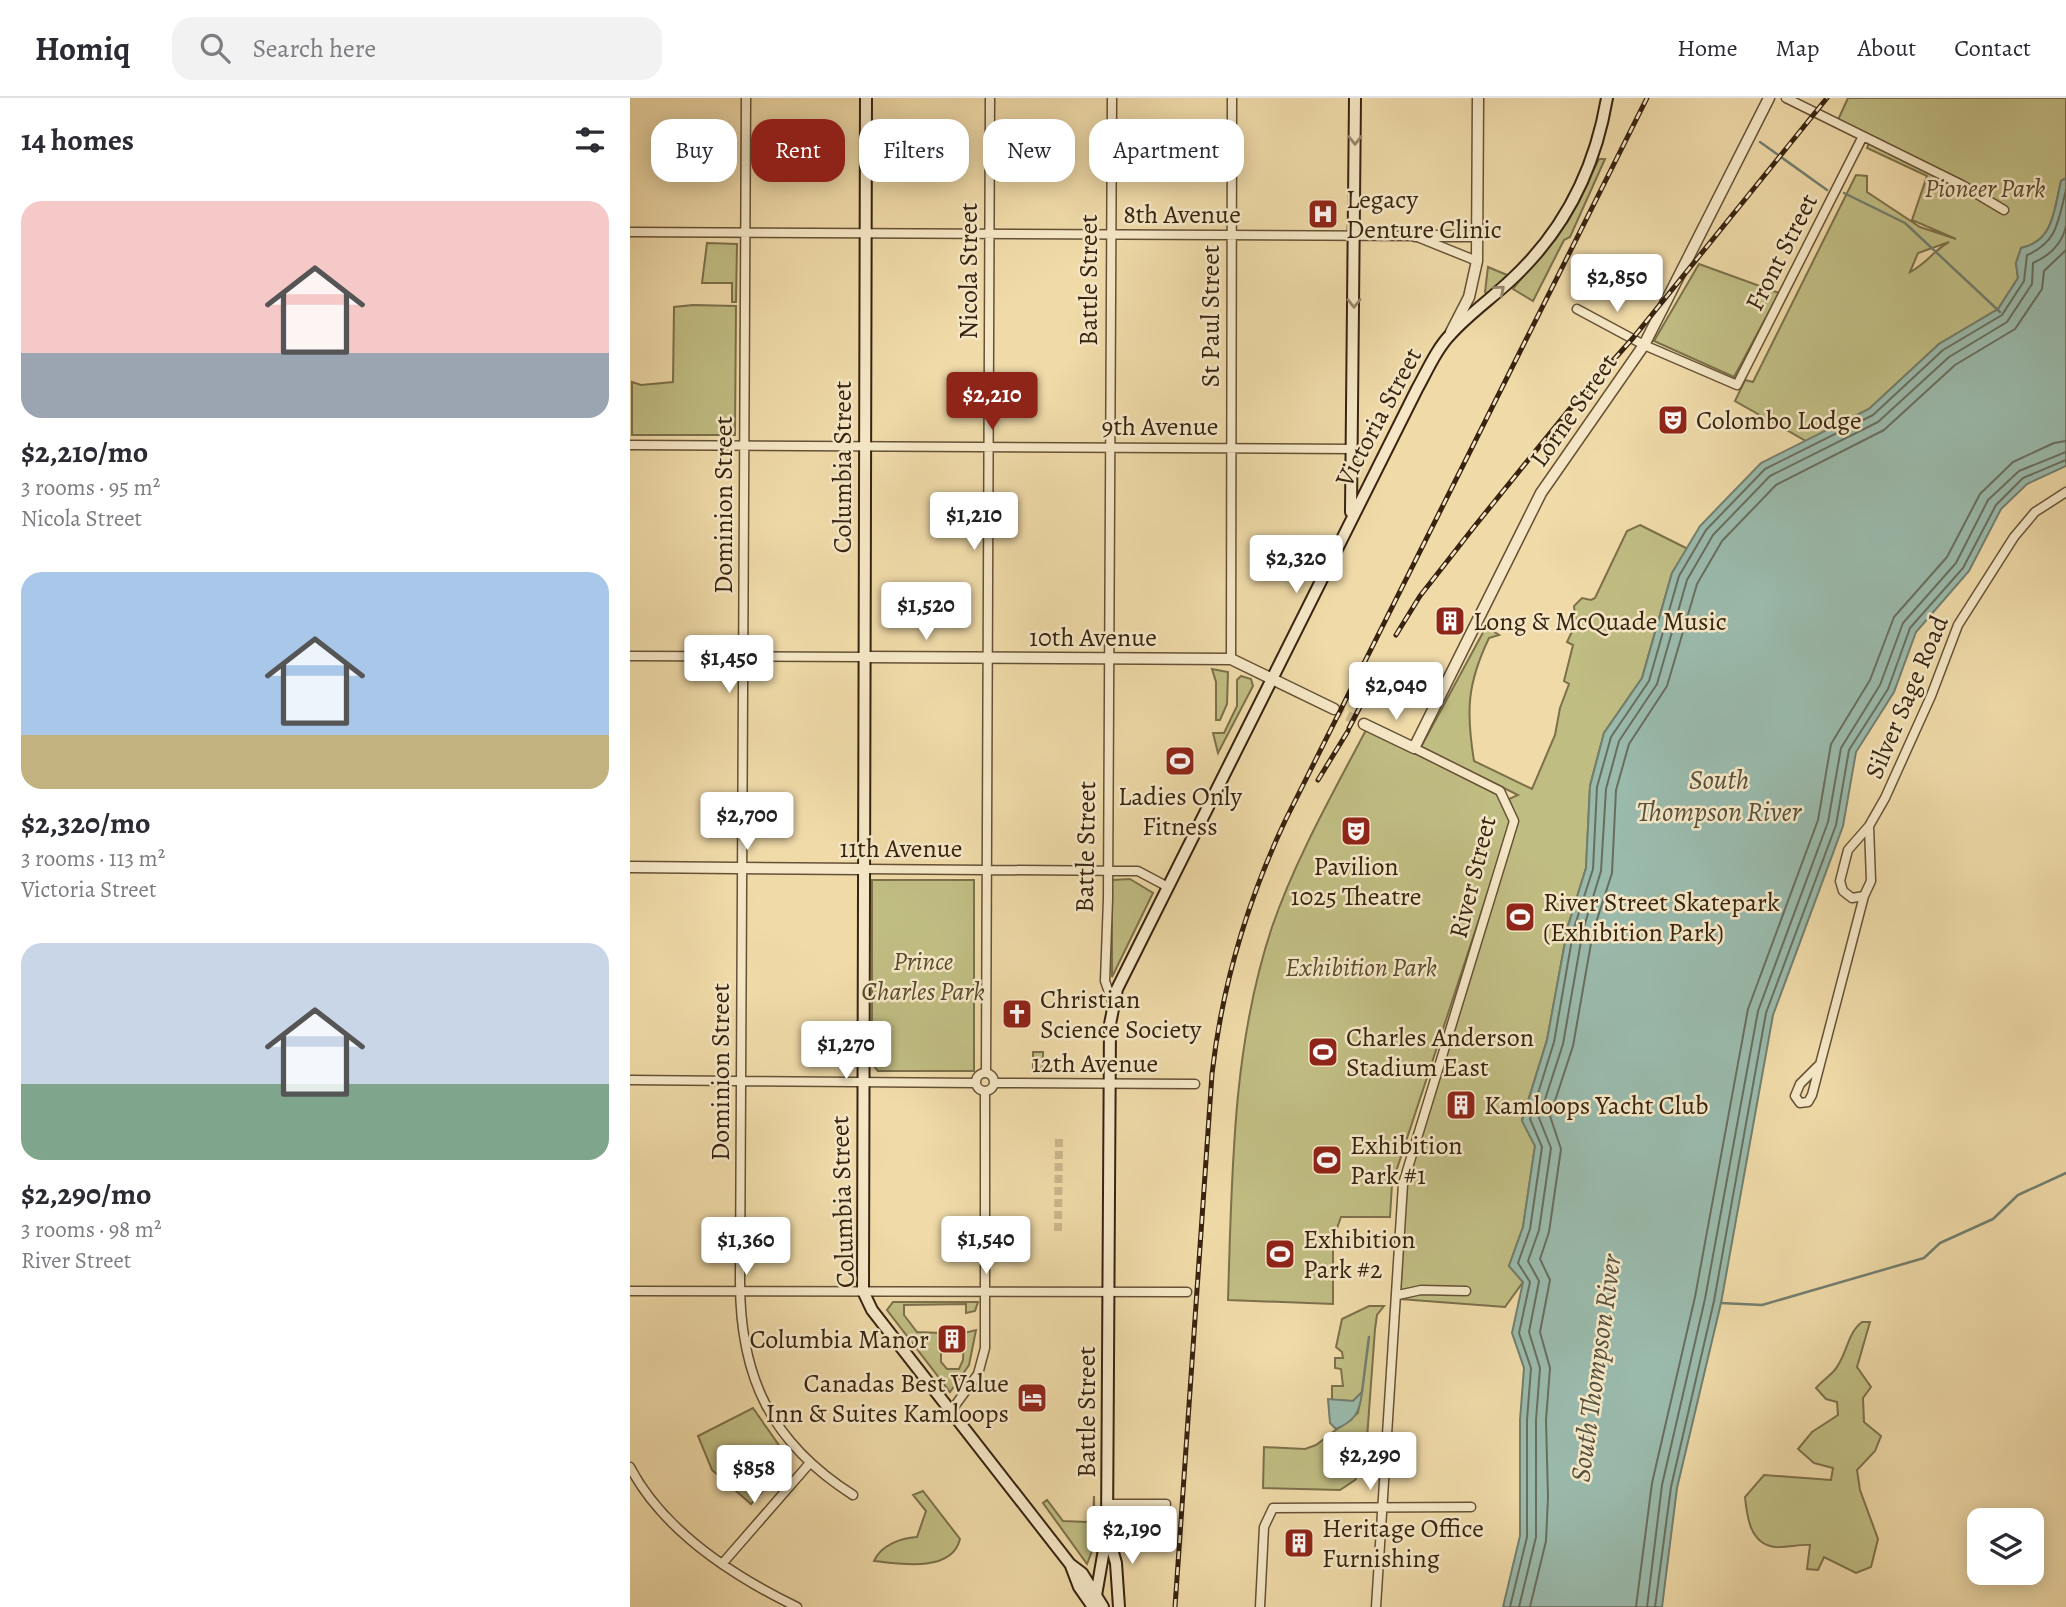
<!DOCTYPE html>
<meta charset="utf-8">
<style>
:root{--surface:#fff;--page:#f2f2f3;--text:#2b2b33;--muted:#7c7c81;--line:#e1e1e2;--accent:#8f2418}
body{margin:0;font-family:Alegreya,serif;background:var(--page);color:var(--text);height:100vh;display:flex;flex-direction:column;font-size:26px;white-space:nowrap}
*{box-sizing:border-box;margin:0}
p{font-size:23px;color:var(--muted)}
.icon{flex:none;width:38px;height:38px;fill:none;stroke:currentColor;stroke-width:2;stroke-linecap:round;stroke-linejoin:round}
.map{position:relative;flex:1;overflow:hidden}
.sheet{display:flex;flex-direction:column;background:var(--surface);width:630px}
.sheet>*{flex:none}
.guide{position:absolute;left:21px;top:21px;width:665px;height:63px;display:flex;gap:14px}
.buttons{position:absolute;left:1337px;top:1410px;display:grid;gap:14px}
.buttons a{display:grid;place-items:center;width:77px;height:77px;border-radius:14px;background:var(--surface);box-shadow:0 4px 18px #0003;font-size:35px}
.price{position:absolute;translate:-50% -60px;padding:0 16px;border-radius:7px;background:#fff;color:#222;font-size:23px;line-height:46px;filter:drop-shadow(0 2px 4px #0008)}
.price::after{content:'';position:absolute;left:50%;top:42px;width:21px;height:16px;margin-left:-10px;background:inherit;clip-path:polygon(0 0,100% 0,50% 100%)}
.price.active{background:var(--accent);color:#fff}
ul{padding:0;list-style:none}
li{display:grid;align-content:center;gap:14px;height:371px;padding:0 21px}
li span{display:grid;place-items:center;height:217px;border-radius:21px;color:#555}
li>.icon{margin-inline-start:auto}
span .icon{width:126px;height:126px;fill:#fffc;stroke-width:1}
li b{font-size:30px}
h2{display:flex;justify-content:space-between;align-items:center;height:84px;padding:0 21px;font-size:30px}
.tag{padding:0 24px;border-radius:21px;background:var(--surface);box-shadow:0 4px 18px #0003;font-size:24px;line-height:63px}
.tag.active{background:var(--accent);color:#fff}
header{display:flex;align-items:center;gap:42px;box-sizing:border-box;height:98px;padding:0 35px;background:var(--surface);border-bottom:2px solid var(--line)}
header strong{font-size:33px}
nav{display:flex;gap:38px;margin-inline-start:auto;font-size:24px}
.search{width:490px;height:63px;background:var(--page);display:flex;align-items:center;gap:18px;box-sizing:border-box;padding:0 24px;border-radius:21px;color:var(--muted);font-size:26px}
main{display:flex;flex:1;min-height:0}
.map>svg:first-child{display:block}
</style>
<header>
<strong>Homiq</strong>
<div class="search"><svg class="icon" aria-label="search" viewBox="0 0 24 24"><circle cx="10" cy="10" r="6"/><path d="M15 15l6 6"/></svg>Search here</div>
<nav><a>Home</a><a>Map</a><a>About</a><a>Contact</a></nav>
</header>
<main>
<section class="sheet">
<h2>14 homes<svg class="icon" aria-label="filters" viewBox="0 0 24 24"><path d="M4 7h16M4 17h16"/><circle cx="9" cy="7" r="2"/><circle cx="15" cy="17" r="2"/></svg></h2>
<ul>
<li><span style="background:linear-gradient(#f6c9c9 70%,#9aa5b1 0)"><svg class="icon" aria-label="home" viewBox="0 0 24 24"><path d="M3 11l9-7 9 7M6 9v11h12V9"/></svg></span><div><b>$2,210/mo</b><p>3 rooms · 95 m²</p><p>Nicola Street</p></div></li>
<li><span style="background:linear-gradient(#a9c7e8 75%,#c2b280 0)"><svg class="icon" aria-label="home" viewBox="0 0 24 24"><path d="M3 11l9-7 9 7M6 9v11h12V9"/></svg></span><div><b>$2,320/mo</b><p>3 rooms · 113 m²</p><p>Victoria Street</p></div></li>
<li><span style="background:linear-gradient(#c9d6e8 65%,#7fa58c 0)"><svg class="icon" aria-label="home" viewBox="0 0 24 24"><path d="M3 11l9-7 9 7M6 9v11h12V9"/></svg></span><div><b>$2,290/mo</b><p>3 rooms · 98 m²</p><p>River Street</p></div></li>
</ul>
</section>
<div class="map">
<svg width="1436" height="1509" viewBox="0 0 1436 1509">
<rect width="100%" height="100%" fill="#efdaa8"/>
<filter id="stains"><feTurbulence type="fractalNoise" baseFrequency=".00286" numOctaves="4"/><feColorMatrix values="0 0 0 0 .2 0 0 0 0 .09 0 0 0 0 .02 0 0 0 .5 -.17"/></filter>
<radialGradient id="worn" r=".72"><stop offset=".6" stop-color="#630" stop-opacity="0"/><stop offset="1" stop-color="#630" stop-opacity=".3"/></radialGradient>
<path fill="#c0bd83" stroke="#7c704a" stroke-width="2" fill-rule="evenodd" d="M1218,0H1436V80L1431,83C1424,112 1424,143 1391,150L1386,165L1388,180L1368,211L1309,246L1239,311L1176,343L1105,303L1115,282L1123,284L1226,77L1237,78V94L1290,129L1326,141L1282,122L1297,78L1237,50L1241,40L1207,24ZM1319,144C1304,152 1296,166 1280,174L1288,155Z
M969,61H975L940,139L934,142L903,203L883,191L939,121Z
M77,145L107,146L106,204H102V185H72Z
M1069,166L1149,195L1104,279L1024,243Z
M858,169L877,177L859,197L855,194Z
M63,207L106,208L105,337H2V284L11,287L43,284L44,209Z
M1010,427L1058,451L1042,475L1012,580L974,635L960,688L956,770L938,828L917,942L892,1022L905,1048L893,1129L879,1168L893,1184L875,1209L770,1201L776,1087L887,722L879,701L888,697L791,649L856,529L869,537L859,540C837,586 836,613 844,663L902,691L925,637L930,610L939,586L934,583L943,547L937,544L946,525L944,508L952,500L961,502L965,500L997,433Z
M582,571L598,574L597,606L590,622H586V584Z
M611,578L621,581L623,588L588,655L583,635H594L607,608V582Z
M736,632L869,695L881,724L762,1086L760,1119H711L703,1141V1206L598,1202C602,1077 602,948 642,829C666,760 702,697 736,632Z
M500,781L523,795L482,879V782Z
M242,782H344V973H248L242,966Z
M403,954H413V974H403Z
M263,1204H348L345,1213L336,1215V1206L274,1207V1217L287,1234L311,1235V1264L317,1271H329L333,1262L334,1235L346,1232L339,1267L320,1294L257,1212Z
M739,1208H754L747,1217L745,1231L735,1368L725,1382L710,1392L633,1390L634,1349L675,1351L686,1347L728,1315L731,1295L723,1303L702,1302V1288H713L711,1271L705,1270V1260H713L712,1254L706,1249L712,1221Z
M1232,1224H1240L1227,1269L1241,1289L1233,1300L1234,1324L1251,1338L1245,1353L1227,1372L1230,1392L1248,1441L1241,1469L1226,1475L1194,1459L1188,1472L1177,1471L1180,1447C1168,1446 1157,1450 1145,1449C1120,1446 1117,1419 1115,1399L1134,1377L1201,1382L1203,1370L1184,1365L1168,1351L1182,1334L1208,1317L1207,1304L1196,1301L1186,1290C1191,1284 1197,1280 1203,1274C1217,1260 1216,1236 1232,1224Z
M123,1310L160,1363L121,1406L82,1372L68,1338Z
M293,1393L330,1441C322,1475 269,1466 244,1463C251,1447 271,1440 287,1439L296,1413L283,1397Z
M464,1398L465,1445L457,1466L413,1405L417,1402L433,1423L457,1424L463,1419Z"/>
<path fill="#9abaac" stroke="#727e6e" stroke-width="2" d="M1436,80V368L1397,386L1371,411L1339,473L1286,534L1264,594L1226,654L1213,728L1143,917L1091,1205L1047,1390L1032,1509H873L890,1438V1322L894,1270L882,1235L893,1184L879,1168L893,1129L905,1048L892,1023L917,942L938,828L956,770L960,688L974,635L1012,580L1042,475L1070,428L1131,365L1239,311L1309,246L1368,211L1388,180L1386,165L1391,150C1424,143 1424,112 1431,83Z
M732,1294C730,1314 725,1323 706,1331L700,1325L698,1301L723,1303Z"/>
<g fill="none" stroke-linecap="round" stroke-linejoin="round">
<path stroke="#686e5e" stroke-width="2" d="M880,1509L897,1439V1322L901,1270L889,1235L900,1184L888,1165L900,1131L912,1049L900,1021L924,944L944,830L963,771L967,689L981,639L1019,583L1049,478L1076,432L1135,371L1243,317L1313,252L1372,217L1394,183L1397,157C1428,144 1428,123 1436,92
M889,1509L906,1439V1322L910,1270L899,1234L909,1183L898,1163L909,1132L921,1050L909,1020L933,946L953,832L971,773L976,691L989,643L1027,586L1057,482L1083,437L1140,378L1248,324L1319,259L1377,224L1402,186L1403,165C1419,158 1432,146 1436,128
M900,1509L916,1443L918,1399L916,1322L920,1270L910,1234L920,1182L910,1161L919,1134L931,1051L920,1018L943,948L963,834L982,775L986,692L999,646L1037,588L1067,486L1092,443L1146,387L1254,332L1325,267L1385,231L1412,191L1414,173L1436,152
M1006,1509L1022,1385L1065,1199L1118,911L1188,722L1201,646L1240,582L1264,519L1317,459L1350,396L1383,364L1424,345L1436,343
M1017,1509L1032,1387L1075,1201L1128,913L1198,724L1211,650L1250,587L1273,525L1326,465L1358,402L1389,373L1436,354
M1025,1509L1041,1389L1084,1203L1136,915L1206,727L1219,652L1258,591L1280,530L1333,470L1366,407L1393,380L1436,362"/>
<path stroke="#727e6e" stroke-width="2.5" d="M1130,44L1197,92
M1214,95L1275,125L1370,214
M1091,1205L1132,1207L1294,1160L1310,1145L1363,1121L1388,1097L1436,1075
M732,1294L739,1239"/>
<path stroke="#cab58a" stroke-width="8" stroke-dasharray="8 4" stroke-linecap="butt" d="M428,1133L429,1037"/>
<path stroke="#cab58a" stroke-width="10" stroke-dasharray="10 5" stroke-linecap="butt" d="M704,611L734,626"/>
<g stroke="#655136" stroke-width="11">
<path id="minor" d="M116,0L110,1184C110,1279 141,1345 223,1397
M482,0L478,801L475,883L483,906
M1156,0L1332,87L1374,112
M0,134L785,138L847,163
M947,211L1014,247L1107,287L1232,40
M0,347L723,351
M0,558L234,559
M601,561L602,0
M1239,728L1241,783L1234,798L1222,800L1213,793L1210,783L1218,752L1239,728L1255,700L1301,598L1328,527L1384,439L1405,414L1436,394
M233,771L508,773L538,789
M1188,968L1170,986L1165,998L1170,1005L1178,1004L1182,997L1234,798
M356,975L360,0
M346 984a9 9 0 1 1 18 0a9 9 0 1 1-18 0Z
M0,982L346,985
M364,985L565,986
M0,1193L557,1194
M768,1197L791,1192L836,1193
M321,1313L348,1276L355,1250V993
M0,1369C34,1434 103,1478 167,1509
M478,1406H536
M92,1466L179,1366
M630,1509L634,1429L643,1410L841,1409
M746,1509L773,1086L884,723L870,693L784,650"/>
</g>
<g stroke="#655136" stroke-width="13">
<path id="tertiary" d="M785,138H848
M821,234L839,199L847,163L848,0
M234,559L601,561L704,611
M734,626L784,650L911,395L1014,247L1139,0
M0,769L233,771"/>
</g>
<g stroke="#372310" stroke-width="14">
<path id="secondary" d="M236,0L233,1193L242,1212L440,1466L452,1475L473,1509
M721,414L725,0
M478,1437L486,1465L489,1509
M441,1468L449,1489L463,1509
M464,1509L477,1434L480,926L487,891L787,291C797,273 807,250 821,236C839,216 862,200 881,182C934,133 965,71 977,0"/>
</g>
<use href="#minor" stroke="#f5e7c6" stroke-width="8"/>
<use href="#tertiary" stroke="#f5e7c6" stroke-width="10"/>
<use href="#secondary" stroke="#f5e7c6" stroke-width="10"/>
<g stroke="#372310" stroke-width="5">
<path id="rail" d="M766,537L790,498L844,429L938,313L1003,240L1197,0
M719,630L732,605
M688,682L718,633
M545,1509L582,976C592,887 617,804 655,723L1017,0"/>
</g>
<use href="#rail" stroke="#f5e7c6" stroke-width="2.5" stroke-dasharray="8" stroke-linecap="butt"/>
</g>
<defs><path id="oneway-chevron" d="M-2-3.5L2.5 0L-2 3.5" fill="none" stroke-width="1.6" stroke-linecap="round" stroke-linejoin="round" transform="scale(1.75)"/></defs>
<g stroke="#96856b">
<use href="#oneway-chevron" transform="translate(725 42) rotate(90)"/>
<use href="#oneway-chevron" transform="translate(870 192) rotate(-41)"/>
<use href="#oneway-chevron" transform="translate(724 205) rotate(90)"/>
</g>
<defs>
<g id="hospital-square" transform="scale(1.575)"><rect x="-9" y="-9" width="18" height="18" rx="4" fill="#8f2418" stroke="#f5e7c6"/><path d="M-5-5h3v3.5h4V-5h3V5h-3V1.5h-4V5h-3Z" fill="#fff"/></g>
<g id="theatre-square" transform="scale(1.575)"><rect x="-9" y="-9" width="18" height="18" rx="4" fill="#8f2418" stroke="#f5e7c6"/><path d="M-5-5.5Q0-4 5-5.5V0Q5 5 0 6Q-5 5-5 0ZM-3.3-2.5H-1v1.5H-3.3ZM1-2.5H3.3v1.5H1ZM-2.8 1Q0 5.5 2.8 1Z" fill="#fff"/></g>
<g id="building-square" transform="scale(1.575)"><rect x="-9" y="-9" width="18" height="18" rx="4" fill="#8f2418" stroke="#f5e7c6"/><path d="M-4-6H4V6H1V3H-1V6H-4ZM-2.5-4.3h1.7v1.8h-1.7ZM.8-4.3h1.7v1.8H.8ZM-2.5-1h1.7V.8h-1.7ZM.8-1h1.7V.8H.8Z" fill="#fff"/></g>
<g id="stadium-square" transform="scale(1.575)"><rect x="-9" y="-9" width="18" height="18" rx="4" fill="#8f2418" stroke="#f5e7c6"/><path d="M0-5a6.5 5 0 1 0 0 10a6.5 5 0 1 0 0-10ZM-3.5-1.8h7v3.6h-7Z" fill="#fff"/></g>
<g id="church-square" transform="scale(1.575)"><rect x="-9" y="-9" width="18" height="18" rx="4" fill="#8f2418" stroke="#f5e7c6"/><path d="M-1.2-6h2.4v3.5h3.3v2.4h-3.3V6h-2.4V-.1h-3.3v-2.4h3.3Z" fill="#fff"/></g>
<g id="hotel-square" transform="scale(1.575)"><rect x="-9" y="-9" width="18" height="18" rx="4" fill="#8f2418" stroke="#f5e7c6"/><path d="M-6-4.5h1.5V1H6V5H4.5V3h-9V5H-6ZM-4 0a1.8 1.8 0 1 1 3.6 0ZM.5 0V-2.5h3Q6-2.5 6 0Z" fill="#fff"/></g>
</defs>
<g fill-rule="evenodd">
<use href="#hospital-square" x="693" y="116"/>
<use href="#theatre-square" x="1043" y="322"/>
<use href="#building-square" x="820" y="523"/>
<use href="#stadium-square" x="550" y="663"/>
<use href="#theatre-square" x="726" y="733"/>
<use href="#stadium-square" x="890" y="819"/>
<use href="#church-square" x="387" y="916"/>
<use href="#stadium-square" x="693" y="954"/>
<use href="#building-square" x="831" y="1007"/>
<use href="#stadium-square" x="697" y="1062"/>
<use href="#stadium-square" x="650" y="1156"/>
<use href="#building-square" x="322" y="1241"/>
<use href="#hotel-square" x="402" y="1300"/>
<use href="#building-square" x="669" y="1445"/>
</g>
<g text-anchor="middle" stroke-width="5" stroke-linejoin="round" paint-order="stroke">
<g font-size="26" font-style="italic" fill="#594a2d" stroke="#f5e7c6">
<text x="1355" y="99">Pioneer Park</text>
<text x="293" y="872">Prince<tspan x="293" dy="30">Charles Park</tspan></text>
<text x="731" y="878">Exhibition Park</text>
</g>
<g font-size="26" fill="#372310" stroke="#f5e7c6" text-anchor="start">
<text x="716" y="110">Legacy<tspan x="716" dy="30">Denture Clinic</tspan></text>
<text x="1066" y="331">Colombo Lodge</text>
<text x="843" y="532">Long &amp; McQuade Music</text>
<text x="550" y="707" text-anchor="middle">Ladies Only<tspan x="550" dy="30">Fitness</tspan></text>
<text x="726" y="777" text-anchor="middle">Pavilion<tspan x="726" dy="30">1025 Theatre</tspan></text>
<text x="913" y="813">River Street Skatepark<tspan x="913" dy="30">(Exhibition Park)</tspan></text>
<text x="410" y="910">Christian<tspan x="410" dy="30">Science Society</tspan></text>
<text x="716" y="948">Charles Anderson<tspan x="716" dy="30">Stadium East</tspan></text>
<text x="854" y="1016">Kamloops Yacht Club</text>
<text x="720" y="1056">Exhibition<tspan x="720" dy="30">Park #1</tspan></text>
<text x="673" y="1150">Exhibition<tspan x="673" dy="30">Park #2</tspan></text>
<text x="299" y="1250" text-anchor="end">Columbia Manor</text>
<text x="379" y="1294" text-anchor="end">Canadas Best Value<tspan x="379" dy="30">Inn &amp; Suites Kamloops</tspan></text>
<text x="692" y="1439">Heritage Office<tspan x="692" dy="30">Furnishing</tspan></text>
</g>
<g font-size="26" fill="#372310" stroke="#f5e7c6">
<text x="552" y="125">8th Avenue</text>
<text transform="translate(1151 154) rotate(-63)" y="9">Front Street</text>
<text transform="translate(338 173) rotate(-90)" y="9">Nicola Street</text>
<text transform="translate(458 182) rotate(-90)" y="9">Battle Street</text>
<text transform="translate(580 218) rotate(-90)" y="9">St Paul Street</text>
<text transform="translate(943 312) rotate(-55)" y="9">Lorne Street</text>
<text transform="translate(748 319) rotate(-62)" y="9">Victoria Street</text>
<text x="530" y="337">9th Avenue</text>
<text transform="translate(212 369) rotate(-90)" y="9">Columbia Street</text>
<text transform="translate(93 407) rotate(-90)" y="9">Dominion Street</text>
<text x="463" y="548">10th Avenue</text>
<text transform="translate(1276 599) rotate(-67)" y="9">Silver Sage Road</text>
<text transform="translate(455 749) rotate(-89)" y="9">Battle Street</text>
<text x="271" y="759">11th Avenue</text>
<text transform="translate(842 779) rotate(-76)" y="9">River Street</text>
<text x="465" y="974">12th Avenue</text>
<text transform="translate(90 974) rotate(-90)" y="9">Dominion Street</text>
<text transform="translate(212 1104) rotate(-92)" y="9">Columbia Street</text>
<text transform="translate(456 1314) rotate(-90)" y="9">Battle Street</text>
</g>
<g font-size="28" font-style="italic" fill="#55503f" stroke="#f5e7c6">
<text x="1089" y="691">South<tspan x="1089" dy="32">Thompson River</tspan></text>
<text transform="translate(965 1270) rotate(-82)" y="10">South Thompson River</text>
</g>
</g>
<rect width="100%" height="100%" filter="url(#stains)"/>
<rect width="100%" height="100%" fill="url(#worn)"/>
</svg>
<div class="buttons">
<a><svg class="icon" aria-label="layers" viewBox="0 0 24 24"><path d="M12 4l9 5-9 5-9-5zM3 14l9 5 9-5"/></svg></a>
</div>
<b class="price" style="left:987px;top:216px">$2,850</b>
<b class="price active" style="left:362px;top:334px">$2,210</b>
<b class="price" style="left:344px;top:454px">$1,210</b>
<b class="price" style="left:666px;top:497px">$2,320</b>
<b class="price" style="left:296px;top:544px">$1,520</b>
<b class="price" style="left:99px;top:597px">$1,450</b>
<b class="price" style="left:766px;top:624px">$2,040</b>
<b class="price" style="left:117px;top:754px">$2,700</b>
<b class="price" style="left:216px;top:983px">$1,270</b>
<b class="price" style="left:356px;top:1178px">$1,540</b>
<b class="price" style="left:116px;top:1179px">$1,360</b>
<b class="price" style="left:740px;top:1394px">$2,290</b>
<b class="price" style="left:124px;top:1407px">$858</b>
<b class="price" style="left:502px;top:1468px">$2,190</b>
<div class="guide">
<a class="tag">Buy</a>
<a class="tag active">Rent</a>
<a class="tag">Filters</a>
<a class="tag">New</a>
<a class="tag">Apartment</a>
</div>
</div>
</main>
